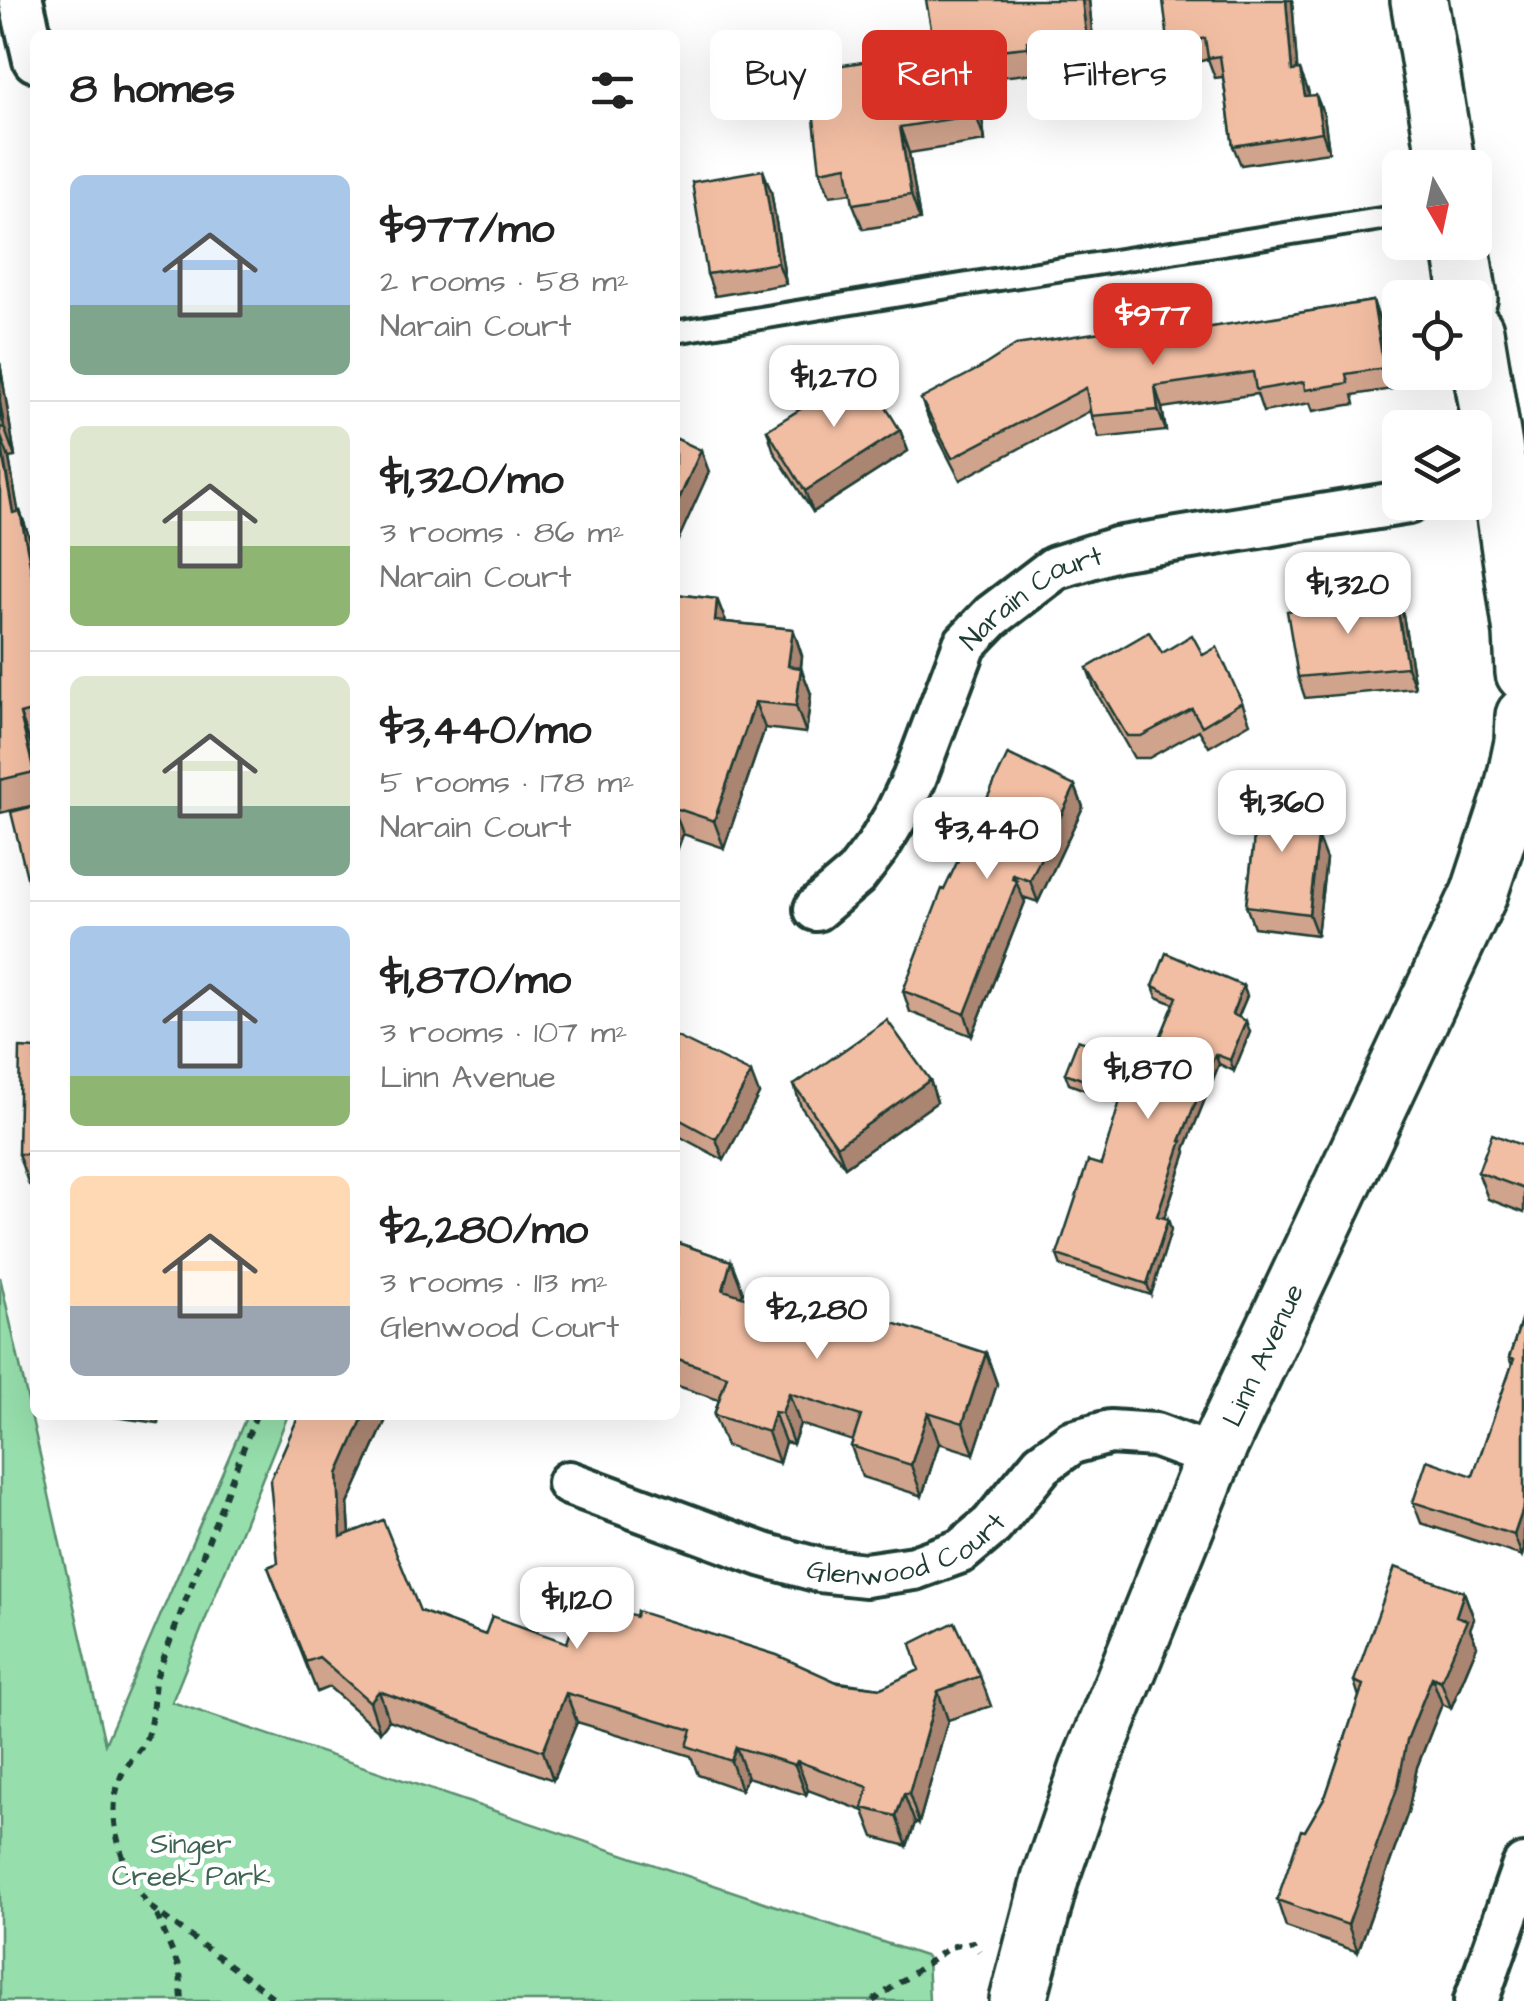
<!DOCTYPE html>
<meta charset="utf-8">
<style>
:root{--surface:#fff;--page:#f6f6f6;--text:#222;--muted:#767676;--line:#e0e0e0;--accent:#d93025}
body{margin:0;font-family:"Architects Daughter",sans-serif;background:var(--page);color:var(--text);height:100vh;display:flex;flex-direction:column;font-size:38px;white-space:nowrap}
*{box-sizing:border-box;margin:0}
p{font-size:32px;color:var(--muted)}
.icon{flex:none;width:55px;height:55px;fill:none;stroke:currentColor;stroke-width:2;stroke-linecap:round;stroke-linejoin:round}
.map{position:relative;flex:1;overflow:hidden}
.sheet{position:absolute;left:30px;top:30px;width:650px;height:1390px;display:flex;flex-direction:column;background:var(--surface);border-radius:15px;box-shadow:0 10px 40px #0002}
.sheet>*{flex:none}
.top-card{position:absolute;left:710px;top:30px;width:662px;height:90px;display:flex;gap:20px}
.needle{width:65px;rotate:171deg}
.buttons{position:absolute;left:1382px;top:150px;display:grid;gap:20px}
.buttons a{display:grid;place-items:center;width:110px;height:110px;border-radius:15px;background:var(--surface);box-shadow:0 10px 40px #0002;font-size:50px}
.price{position:absolute;translate:-50% -85px;padding:0 22px;border-radius:20px;background:#fff;color:#222;font-size:32px;line-height:65px;filter:drop-shadow(0 2px 5px #0008)}
.price::after{content:'';position:absolute;left:50%;top:60px;width:30px;height:22px;margin-left:-15px;background:inherit;clip-path:polygon(0 0,100% 0,50% 100%)}
.price.selected{background:var(--accent);color:#fff}
ul{padding:0;list-style:none}
li{display:flex;align-items:center;gap:30px;height:250px;padding:0 40px}
li+li{border-top:2px solid var(--line)}
li span{display:grid;place-items:center;flex:none;width:280px;height:200px;border-radius:15px;color:#555}
li>.icon{margin-inline-start:auto}
span .icon{width:120px;height:120px;fill:#fffc;stroke-width:1}
li b{font-size:42px}
h2{display:flex;justify-content:space-between;align-items:center;height:120px;padding:0 40px;font-size:42px}
.pill{padding:0 35px;border-radius:15px;background:var(--surface);box-shadow:0 10px 40px #0002;font-size:35px;line-height:90px}
.pill.selected{background:var(--accent);color:#fff}
.map>svg:first-child{display:block}
</style>
<div class="map">
<svg width="1524" height="2001" viewBox="0 0 1524 2001">
<rect width="100%" height="100%" fill="#fff"/>
<filter id="ink" filterUnits="userSpaceOnUse"><feTurbulence type="fractalNoise" baseFrequency=".01" numOctaves="2"/><feDisplacementMap in="SourceGraphic" scale="20" xChannelSelector="R" yChannelSelector="G"/><feConvolveMatrix kernelMatrix="1 2 1 2 8 2 1 2 1" color-interpolation-filters="sRGB"/></filter>
<g filter="url(#ink)">
<path fill="#96deac" stroke="#5a8e70" stroke-width="2.5" d="M0,1277L105,1744L247,1415H288L172,1702L927,1957L929,2001H0Z"/>
<g fill="none" stroke-linecap="round" stroke-linejoin="round">
<g stroke="#1f3d34" stroke-width="28">
<path id="lane" d="M675,332L955,286L1400,216"/>
</g>
<g stroke="#1f3d34" stroke-width="50">
<g id="street">
<path d="M21,0L35,60"/>
<path id="s1" d="M816,909L856,875L878,846L897,814L914,779L965,644L992,616L1055,568L1116,549L1408,502"/>
<path id="s2" d="M569,1483L764,1555L819,1570L865,1575L914,1568L961,1551L992,1525L1042,1464L1072,1442L1110,1432L1155,1435L1214,1457"/>
<path d="M1476,2001L1524,1866"/>
</g>
</g>
<g stroke="#1f3d34" stroke-width="62">
<g id="secondary">
<path d="M1419,0L1447,168"/>
<path d="M1460,242L1469,298"/>
<path d="M1475,331L1501,488L1522,633L1524,673"/>
<path id="s3" d="M1018,2001L1051,1876L1089,1767L1214,1457L1479,894L1512,794L1523,742L1524,716"/>
</g>
</g>
<path stroke="#1f3d34" stroke-width="6" stroke-dasharray="8 8" stroke-linecap="butt" d="M256,1415L155,1681C153,1700 153,1718 147,1736C142,1751 128,1761 122,1774C103,1817 123,1871 149,1906L278,2001
M157,1915L180,1971L182,2001
M873,2001L950,1947L973,1942L979,1951"/>
<use href="#lane" stroke="#fff" stroke-width="20"/>
<use href="#street" stroke="#fff" stroke-width="42"/>
<use href="#secondary" stroke="#fff" stroke-width="55"/>
</g>
<path fill="#d0a38c" stroke="#1f3d34" stroke-width="2.5" d="M1089,0L1095,60L1037,66L1038,73L977,79L985,141L909,153L920,220L863,229L853,204L852,193L830,196L820,171L840,88L935,51Z
M1292,0L1297,70L1308,90L1309,96L1324,115L1329,152L1241,165L1233,146L1223,77L1215,78L1208,59L1176,69L1169,49Z
M771,191L786,284L715,296L707,274Z
M1373,301L1380,322L1392,389L1353,395L1355,404L1313,411L1310,403L1263,412L1257,394L1162,408L1166,431L1099,438L1090,411L960,480L929,420L921,399L1192,318L1196,330Z
M0,363L15,457L9,458L18,512L20,511L31,542L35,561V743L31,744L35,762V805L0,813Z
M767,430H900L908,451L813,512L774,452Z
M1395,593L1403,615L1415,688L1305,698L1298,677Z
M675,594L717,599L726,622L793,629L802,656L801,668L811,694L806,733L765,728L724,848L683,834L675,856Z
M1162,653L1203,655L1242,702L1250,723L1209,747L1199,730L1149,758H1134L1095,690L1087,668Z
M1075,786L1083,807L1038,902L1023,897L1025,902L972,1036L910,1012L903,991L944,890Z
M1253,848L1326,859L1317,935L1254,927L1246,906Z
M1153,986H1243L1247,996L1238,1017L1250,1032L1234,1071L1219,1064L1185,1149L1186,1152L1164,1218L1168,1219L1171,1230L1151,1295L1061,1266L1057,1255L1101,1165L1120,1103L1069,1084L1065,1073L1149,1065L1174,1004L1157,997Z
M675,1036L759,1094L724,1160L675,1134Z
M35,1049V1185H29L18,1154Z
M930,1080L937,1102L845,1167L801,1107L794,1085Z
M1524,1146V1213L1488,1199L1478,1172Z
M675,1242L731,1261L743,1292L741,1296L875,1339L986,1353L997,1384L974,1454L939,1443L922,1496L862,1477L851,1446L853,1441L800,1424L793,1444L785,1442L779,1463L726,1446L714,1415L719,1400L675,1385Z
M1524,1312V1550L1522,1556L1421,1523L1413,1502L1473,1476L1512,1365L1509,1358Z
M100,1415H159L158,1423Z
M299,1415H388L348,1504L350,1533L420,1611L485,1635L567,1643L881,1688L980,1676L991,1706L948,1720L919,1823H915L907,1846L874,1837L864,1811L808,1790L806,1795L747,1777L741,1790L698,1775L691,1756L577,1722L553,1780L389,1720L380,1732L329,1687L317,1692L268,1567L278,1563Z
M1464,1592L1474,1619L1470,1629L1477,1646L1451,1708L1442,1704L1417,1767L1408,1812L1358,1952L1286,1927L1277,1900L1305,1831L1326,1795L1359,1697L1354,1681Z"/>
<path fill="#a98572" stroke="#1f3d34" stroke-width="2.5" d="M1082,0H1089L1095,60L1086,34Z
M1286,0H1292L1299,91L1292,71Z
M1027,41L1037,66L1038,73L1028,47Z
M967,53L977,79L985,141L976,115Z
M1300,70L1308,90L1312,116L1305,96Z
M1316,95L1324,115L1329,152L1322,132Z
M900,127L909,153L920,220L911,195Z
M763,170L771,191L786,284L778,263Z
M1373,301L1380,322L1392,389L1384,368Z
M0,363L15,457L4,427L0,403Z
M1155,386L1162,408L1166,431L1158,410Z
M900,430L908,451L813,512L805,491Z
M0,434L9,458L24,543L13,513Z
M701,450L709,472L675,547V508Z
M20,511L31,542L35,561V590Z
M1395,593L1403,615L1415,688L1407,667Z
M717,599L727,625L715,621Z
M793,629L802,656L798,692L788,666Z
M801,668L811,694L806,733L796,706Z
M755,702L765,728L724,848L714,821Z
M20,714L31,744L35,762V775Z
M1075,786L1083,807L1038,902L1030,881Z
M675,812L683,834L675,856Z
M1318,838L1326,859L1317,935L1309,914Z
M1013,875L1025,902L972,1036L965,1014Z
M1243,986L1247,996L1235,1025L1232,1014Z
M1246,1021L1250,1032L1234,1071L1230,1060Z
M1215,1054L1219,1064L1185,1149L1186,1152L1161,1227L1157,1216L1180,1141Z
M751,1073L759,1094L724,1160L716,1139Z
M930,1080L937,1102L845,1167L837,1146Z
M1168,1219L1171,1230L1151,1295L1147,1284Z
M731,1261L743,1292L734,1321L723,1290Z
M986,1353L997,1384L974,1454L963,1423Z
M789,1393L800,1424L793,1444L782,1413Z
M774,1412L785,1442L779,1463L768,1432Z
M928,1412L939,1443L922,1496L911,1465Z
M364,1415H388L348,1504L352,1566L341,1537L338,1474Z
M1524,1506V1550L1522,1556L1514,1535Z
M1464,1592L1474,1619L1470,1629L1477,1646L1451,1708L1441,1681L1456,1616Z
M1432,1677L1442,1704L1417,1767L1408,1812L1358,1952L1348,1925L1407,1740Z
M379,1691L389,1720L380,1732L370,1702Z
M938,1691L948,1720L919,1823L909,1794Z
M566,1693L577,1722L553,1780L543,1751Z
M736,1747L747,1777L741,1790L731,1761Z
M797,1761L808,1790L806,1795L795,1765Z
M904,1794L915,1823L907,1846L896,1816Z"/>
<path fill="#f2bea3" stroke="#1f3d34" stroke-width="2.5" d="M926,0H1082L1086,34L1027,41L1028,47L967,53L976,115L900,127L911,195L853,204L847,166L820,171L811,93L840,88L836,66L935,51Z
M1163,0H1286L1292,71L1300,70L1305,96L1316,95L1322,132L1233,146L1220,56L1208,58L1205,38L1169,49Z
M763,170L778,263L707,274L692,182Z
M1373,301L1384,368L1346,374L1348,383L1305,390L1304,382L1256,390L1253,372L1155,386L1158,410L1091,416L1086,388L952,458L921,399L980,368L1016,345L1192,318L1193,330Z
M863,370L900,430L805,491L767,430Z
M0,403L4,427L0,428Z
M675,438L701,450L675,508Z
M0,441L13,513L20,511L35,590V710L20,714L34,772L0,780Z
M1395,593L1407,667L1298,677L1287,611Z
M675,594L717,599L715,621L793,629L788,666L801,668L796,706L755,702L714,821L675,808Z
M1149,632L1162,653L1192,635L1203,655L1217,647L1242,702L1202,726L1192,709L1141,736H1127L1087,668Z
M1008,754L1075,786L1030,881L1013,875L1012,879L1017,881L965,1014L903,991L942,889L944,890Z
M1256,792L1298,797L1318,838L1309,914L1246,906L1253,848Z
M35,806V910L11,812Z
M1166,953L1243,986L1232,1014L1246,1021L1230,1060L1215,1054L1180,1141H1182L1157,1216L1168,1219L1147,1284L1057,1255L1088,1161L1101,1165L1122,1094L1065,1073L1078,1040L1149,1065L1177,997L1153,986Z
M887,1020L930,1080L837,1146L794,1085Z
M675,1036L751,1073L716,1139L675,1117Z
M20,1048L35,1049V1154H18Z
M1492,1134L1524,1146V1189L1478,1172Z
M675,1242L731,1261L723,1290L875,1339L881,1319L986,1353L963,1423L928,1412L911,1465L851,1446L861,1416L789,1393L782,1413L774,1412L768,1432L714,1415L727,1376L675,1358Z
M1524,1312V1506L1514,1535L1413,1502L1427,1460L1473,1476L1514,1359L1509,1358Z
M299,1415H364L338,1474L341,1537L383,1520L420,1611L485,1635L492,1616L567,1643L581,1600L636,1617L637,1611L777,1655L839,1683L881,1688L919,1670L911,1644L955,1622L980,1676L938,1691L909,1794H904L896,1816L863,1808L868,1787L797,1761L795,1765L736,1747L731,1761L687,1746L692,1730L566,1693L543,1751L379,1691L370,1702L319,1657L306,1662L268,1567L278,1563L270,1481Z
M1395,1567L1464,1592L1456,1616L1467,1620L1441,1681L1432,1677L1407,1740L1398,1786L1348,1925L1277,1900L1301,1830L1305,1831L1326,1795L1363,1685L1354,1681Z"/>
</g>
<g text-anchor="middle" stroke-width="9" stroke-linejoin="round" paint-order="stroke">
<g font-size="28" fill="#1f3d34" stroke="#fff">
<text dy="10" stroke="none"><textPath href="#s1" startOffset="392">Narain Court</textPath></text>
<text dy="10" stroke="none"><textPath href="#s3" startOffset="692">Linn Avenue</textPath></text>
<text dy="10" stroke="none"><textPath href="#s2" startOffset="358">Glenwood Court</textPath></text>
</g>
<g font-size="28" fill="#3d6552" stroke="#fff">
<text x="191" y="1853">Singer<tspan x="191" dy="32">Creek Park</tspan></text>
</g>
</g>
</svg>
<div class="buttons">
<a><svg class="needle" viewBox="-14 -14 28 28"><path d="M0-13l5 13h-10z" fill="#e53935"/><path d="M0 13l5-13h-10z" fill="#767676"/></svg></a>
<a><svg class="icon" aria-label="locate" viewBox="0 0 24 24"><circle cx="12" cy="12" r="6"/><path d="M12 2v4M12 18v4M2 12h4M18 12h4"/></svg></a>
<a><svg class="icon" aria-label="layers" viewBox="0 0 24 24"><path d="M12 4l9 5-9 5-9-5zM3 14l9 5 9-5"/></svg></a>
</div>
<b class="price selected" style="left:1153px;top:368px">$977</b>
<b class="price" style="left:834px;top:430px">$1,270</b>
<b class="price" style="left:1348px;top:637px">$1,320</b>
<b class="price" style="left:1282px;top:855px">$1,360</b>
<b class="price" style="left:987px;top:882px">$3,440</b>
<b class="price" style="left:1148px;top:1122px">$1,870</b>
<b class="price" style="left:817px;top:1362px">$2,280</b>
<b class="price" style="left:577px;top:1652px">$1,120</b>
<div class="top-card">
<a class="pill">Buy</a>
<a class="pill selected">Rent</a>
<a class="pill">Filters</a>
</div>
<section class="sheet">
<h2>8 homes<svg class="icon" aria-label="filters" viewBox="0 0 24 24"><path d="M4 7h16M4 17h16"/><circle cx="9" cy="7" r="2"/><circle cx="15" cy="17" r="2"/></svg></h2>
<ul>
<li><span style="background:linear-gradient(#a9c7e8 65%,#7fa58c 0)"><svg class="icon" aria-label="home" viewBox="0 0 24 24"><path d="M3 11l9-7 9 7M6 9v11h12V9"/></svg></span><div><b>$977/mo</b><p>2 rooms · 58 m²</p><p>Narain Court</p></div></li>
<li><span style="background:linear-gradient(#dfe7d0 60%,#8fb573 0)"><svg class="icon" aria-label="home" viewBox="0 0 24 24"><path d="M3 11l9-7 9 7M6 9v11h12V9"/></svg></span><div><b>$1,320/mo</b><p>3 rooms · 86 m²</p><p>Narain Court</p></div></li>
<li><span style="background:linear-gradient(#dfe7d0 65%,#7fa58c 0)"><svg class="icon" aria-label="home" viewBox="0 0 24 24"><path d="M3 11l9-7 9 7M6 9v11h12V9"/></svg></span><div><b>$3,440/mo</b><p>5 rooms · 178 m²</p><p>Narain Court</p></div></li>
<li><span style="background:linear-gradient(#a9c7e8 75%,#8fb573 0)"><svg class="icon" aria-label="home" viewBox="0 0 24 24"><path d="M3 11l9-7 9 7M6 9v11h12V9"/></svg></span><div><b>$1,870/mo</b><p>3 rooms · 107 m²</p><p>Linn Avenue</p></div></li>
<li><span style="background:linear-gradient(#ffd9b3 65%,#9aa5b1 0)"><svg class="icon" aria-label="home" viewBox="0 0 24 24"><path d="M3 11l9-7 9 7M6 9v11h12V9"/></svg></span><div><b>$2,280/mo</b><p>3 rooms · 113 m²</p><p>Glenwood Court</p></div></li>
</ul>
</section>
</div>
